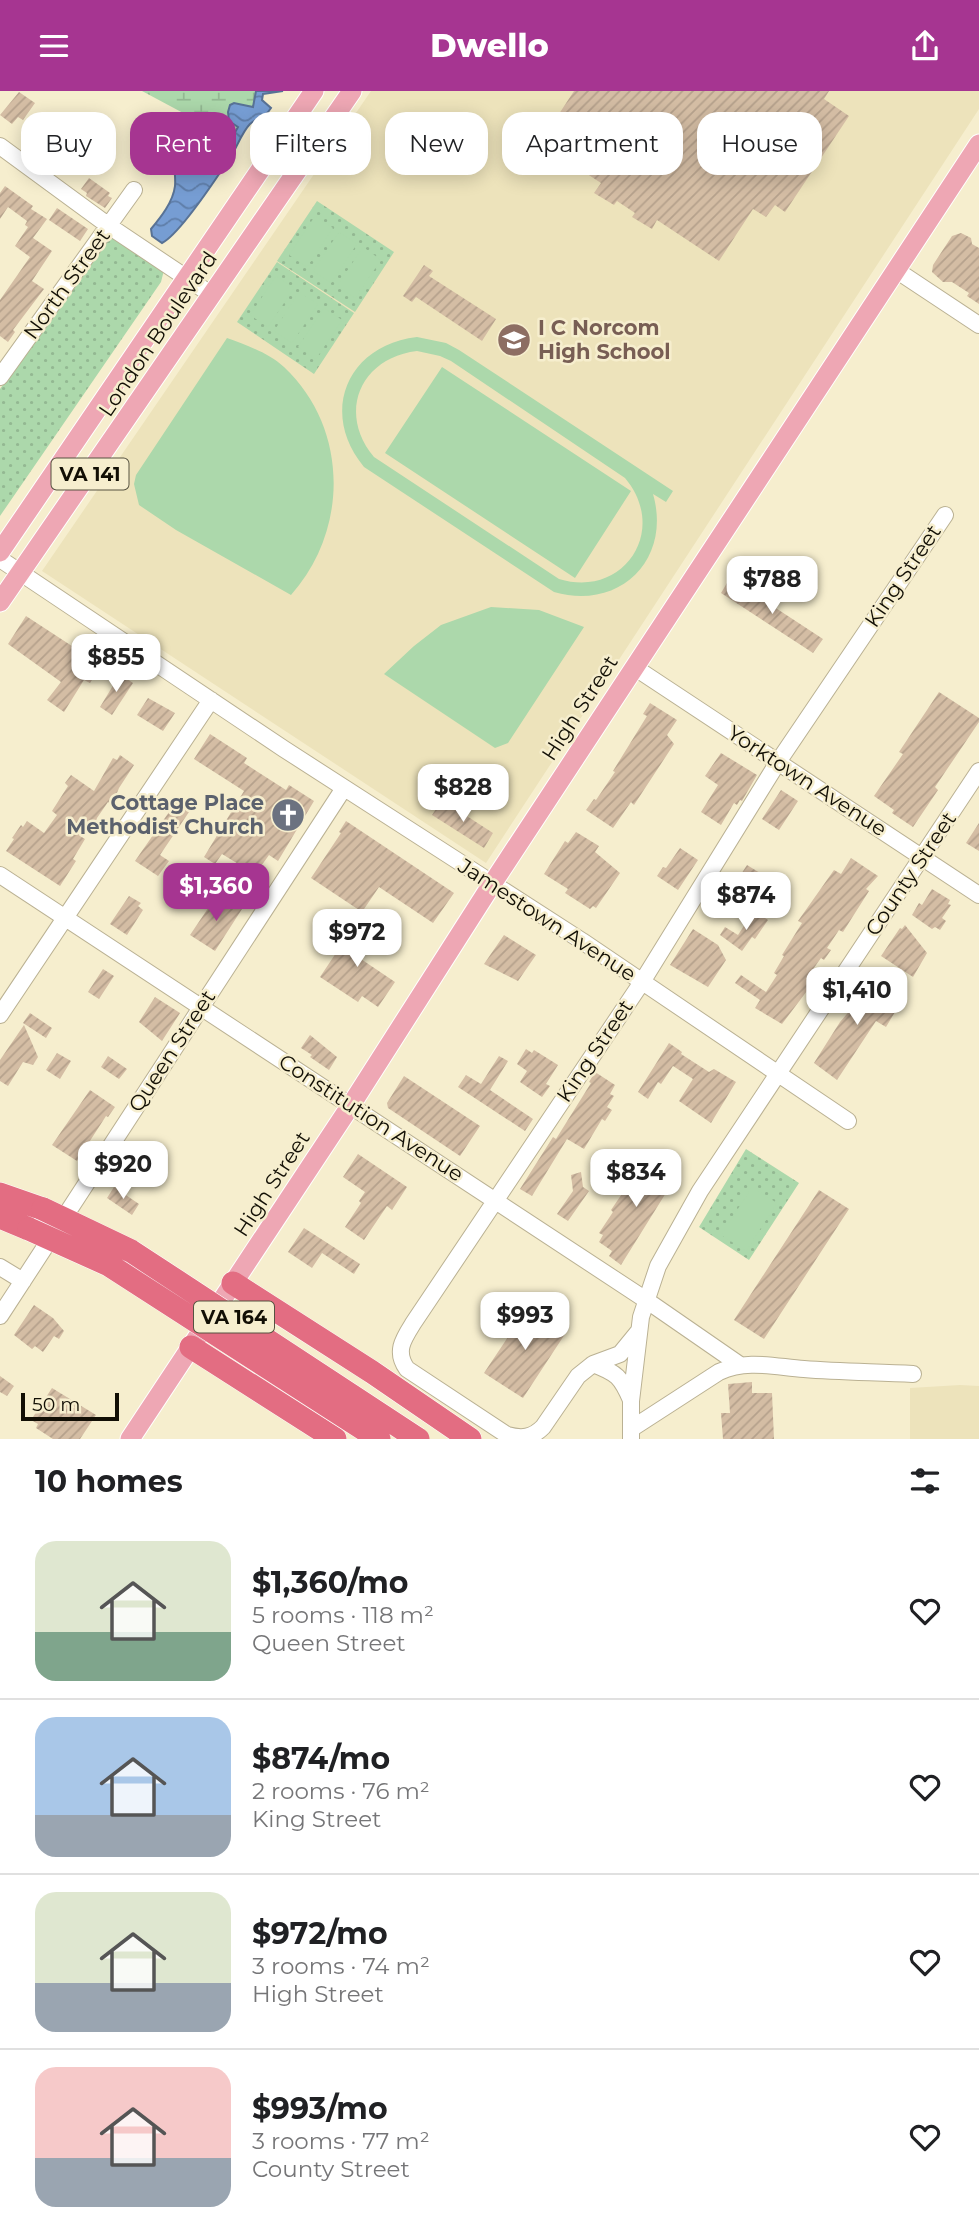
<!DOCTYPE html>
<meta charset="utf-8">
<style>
:root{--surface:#fff;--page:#f2f2f2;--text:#202124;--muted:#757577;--line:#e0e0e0;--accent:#a63591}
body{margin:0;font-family:Montserrat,sans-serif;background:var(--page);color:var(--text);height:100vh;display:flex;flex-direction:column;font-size:26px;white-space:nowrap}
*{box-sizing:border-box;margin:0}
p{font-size:23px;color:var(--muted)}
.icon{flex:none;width:38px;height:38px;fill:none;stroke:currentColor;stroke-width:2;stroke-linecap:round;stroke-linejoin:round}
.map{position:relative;height:1348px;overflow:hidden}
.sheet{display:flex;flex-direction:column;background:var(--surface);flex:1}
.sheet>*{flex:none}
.banner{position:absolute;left:21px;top:21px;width:938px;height:63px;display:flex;gap:14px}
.scale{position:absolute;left:21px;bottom:18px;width:98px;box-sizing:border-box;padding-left:7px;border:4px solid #120f05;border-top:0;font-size:19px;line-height:24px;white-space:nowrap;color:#120f05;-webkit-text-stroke:5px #f6eece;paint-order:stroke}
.price{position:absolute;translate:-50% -60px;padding:0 16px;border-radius:14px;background:#fff;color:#222;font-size:23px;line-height:46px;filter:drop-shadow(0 2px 4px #0008)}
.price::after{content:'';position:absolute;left:50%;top:42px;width:21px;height:16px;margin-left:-10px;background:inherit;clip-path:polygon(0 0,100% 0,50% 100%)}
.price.active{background:var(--accent);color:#fff}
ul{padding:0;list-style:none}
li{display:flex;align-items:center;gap:21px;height:175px;padding:0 35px}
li+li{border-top:2px solid var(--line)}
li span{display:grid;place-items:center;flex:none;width:196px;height:140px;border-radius:21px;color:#555}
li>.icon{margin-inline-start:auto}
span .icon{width:84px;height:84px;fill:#fffc;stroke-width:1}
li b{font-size:30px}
h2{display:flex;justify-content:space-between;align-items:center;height:84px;padding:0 35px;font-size:30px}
.chip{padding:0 24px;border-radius:21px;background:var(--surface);box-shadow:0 4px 18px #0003;font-size:24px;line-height:63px}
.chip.active{background:var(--accent);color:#fff}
header{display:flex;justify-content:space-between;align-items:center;height:91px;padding:0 35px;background:var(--accent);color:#fff;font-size:32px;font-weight:800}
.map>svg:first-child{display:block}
</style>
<header><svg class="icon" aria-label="menu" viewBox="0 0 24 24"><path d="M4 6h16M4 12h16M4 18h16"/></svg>Dwello<svg class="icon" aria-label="share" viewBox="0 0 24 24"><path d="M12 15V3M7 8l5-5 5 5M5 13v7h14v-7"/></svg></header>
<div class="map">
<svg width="979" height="1348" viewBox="0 0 979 1348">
<defs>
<pattern id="wetland-marsh" width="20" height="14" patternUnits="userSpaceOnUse" patternTransform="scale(1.75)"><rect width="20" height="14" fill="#acd8ab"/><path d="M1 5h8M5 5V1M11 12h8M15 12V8" fill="none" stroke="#93b892"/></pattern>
<pattern id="park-dots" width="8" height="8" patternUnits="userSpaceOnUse" patternTransform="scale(1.75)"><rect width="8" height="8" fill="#acd8ab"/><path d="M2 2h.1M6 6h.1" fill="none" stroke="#93b892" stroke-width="1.8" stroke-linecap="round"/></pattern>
<pattern id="water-waves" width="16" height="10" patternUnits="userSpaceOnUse" patternTransform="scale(1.75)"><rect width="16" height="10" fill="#769dd3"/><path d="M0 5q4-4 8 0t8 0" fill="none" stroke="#5f7ea9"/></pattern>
<pattern id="building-hatch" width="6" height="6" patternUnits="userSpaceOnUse" patternTransform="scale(1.75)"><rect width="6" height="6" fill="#d4bda4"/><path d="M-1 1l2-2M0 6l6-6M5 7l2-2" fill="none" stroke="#b5a18c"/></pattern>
</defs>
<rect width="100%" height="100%" fill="#f6eece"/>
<path fill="#ede3bb" d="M371,0H979V18L486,772L42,480Z
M960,1294L979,1295V1348H910V1297Z"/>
<path fill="url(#wetland-marsh)" d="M142,0H256L253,17L234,12L238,35L225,59L217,55L208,41L195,40L182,55L189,30L185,23Z"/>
<path fill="url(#park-dots)" d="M317,110L394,161L355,221L277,170Z
M119,145L164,179L161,191L0,425V298L107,150Z
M277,171L354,222L314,283L237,231Z
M746,1058L799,1092L749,1169L699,1136Z"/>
<path fill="#acd8ab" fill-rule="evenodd" d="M315,125L333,137L307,176L289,164Z
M339,141L357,153L331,192L313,180Z
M363,156L381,169L355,207L337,195Z
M276,185L294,197L268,236L250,224Z
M299,201L318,213L292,252L274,240Z
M324,217L342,229L316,268L298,256Z
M417,246L446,252L459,259L673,400L666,411L653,403C672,469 619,520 554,501L364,376C319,322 347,254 417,246ZM417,260L440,265L451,270L625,387C669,439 624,508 559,488L374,366C337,322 360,267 417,260Z
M227,247C246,254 269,262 284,276C349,337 349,439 291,504L176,439L139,414L134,393L136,384Z
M442,276L631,400L575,487L385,362Z
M491,516L539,519L584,536L508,652L495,657L384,583L414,555L441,534Z
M752,1096L777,1112L746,1160L721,1144Z"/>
<path fill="url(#water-waves)" stroke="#587295" stroke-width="2" d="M256,0H283L263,3L262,9L271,17C264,28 258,26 250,33C243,40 238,53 233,62C220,82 180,143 162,152L152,145L151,138C161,126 173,111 175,95C176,85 173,77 176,67C180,57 188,48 195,39L204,38L217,55L225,59L238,36L229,30L228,21L230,14L234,12L253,16Z"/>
<path fill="url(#building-hatch)" d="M574,0H829L824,8L849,25L785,121L775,114L766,126L753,118L719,170L657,129L652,138L632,126L635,122L617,110L614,114L594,102L601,92L540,52Z
M19,1L35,12L23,29L18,26L12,33L0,24Z
M89,87L110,102L108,105L112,107L105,117L86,105L87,102L81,98Z
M5,95L33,115L31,118L47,128L33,147L52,160L32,190L44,198L13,239L15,241L8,251L0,245V209L30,166L15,155L28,136L25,134L27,130L8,116L0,128V102Z
M57,117L88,138L80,150L49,129Z
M961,142L971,147L972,153L979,157V213L967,205L969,202L952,191H943L932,181L933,174L952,145Z
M424,174L433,180L429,185L496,228L482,250L416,206L412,211L403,205Z
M730,487L823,548L813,562L721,502Z
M26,525L101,574L90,592L84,589L64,621L47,609L61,591L8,553Z
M120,583L133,592L112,624L100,616Z
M939,601L979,627V631L935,696L938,699L913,736L892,722L894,719L874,705L903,663L899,661Z
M148,607L175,622L163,640L137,624Z
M650,612L677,629L667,644L674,653L634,714L631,711L613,737L586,719L594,708L596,709L615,681L613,680L647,625L643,623Z
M210,643L247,667L244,672L286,699L289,694L314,710L278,770L269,764L259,778L256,776L253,782L222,763L215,773L204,766L244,700L194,668Z
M721,662L757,684L742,710L740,709L737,714L734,712L721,734L701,721L718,694L705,685Z
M120,664L134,674L119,697L112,714L108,711L97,727L95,733L80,745L85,748L73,768L76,770L60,795L6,760L14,748L12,747L21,734L23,736L27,730L44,742L57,724L52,720L68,695L65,692L71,684L94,700L113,667L117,669Z
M781,699L798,710L779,739L762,728Z
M442,709L493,742L484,757L432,724Z
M176,711L189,721L160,764L169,770L158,785L135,770Z
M346,730L454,802L433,832L379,796L362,821L311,787L341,742L339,741Z
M979,732V760L966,752Z
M576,741L599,755L595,761L620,782L596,817L593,815L590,818L565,802L568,798L544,783L565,750L568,752Z
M680,757L698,769L678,799L657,785L663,776L666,777Z
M851,767L878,785L866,798L869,800L843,841L839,839L827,857L831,859L824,869L821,867L806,888L813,892L782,933L755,917L760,909L735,892L741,884L766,901L777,884L774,882L784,865L782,864L802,832L798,830L834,779L841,783Z
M747,774L760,782L750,796L738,788Z
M932,798L950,809L948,813L951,814L942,827L946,830L940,839L935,836L932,838L912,824L919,812L922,814Z
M217,804L242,818L215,860L190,844Z
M129,805L141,812L138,815L143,819L127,844L110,833Z
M756,821L768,829L755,848L752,846L742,860L720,844L725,836L738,844L751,824L753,825Z
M360,826L375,835L355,864L395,891L378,916L362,905L358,911L320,886Z
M905,834L927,862L913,886L881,865L900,837L902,838Z
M693,838L718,854L726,869L708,896L670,874Z
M504,844L536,864L518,890L484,873Z
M103,878L114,885L99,908L88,901Z
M869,885L890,900L888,902L901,911L886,936L876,930L837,989L814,972L840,931L852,917Z
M155,906L180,922L162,950L139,931Z
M30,922L52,937L46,947L23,932Z
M24,934L38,966L33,974L23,971L8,995L0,990V969Z
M310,944L337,966L329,979L310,966L312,964L301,957Z
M669,952L682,961L681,963L709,981L714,978L736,991L711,1032L679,1010L693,988L673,975L661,993L658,991L648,1008L638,1001Z
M526,958L532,962L534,959L558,974L546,993L550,995L542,1006L520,991L527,980L517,973Z
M57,962L71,970L60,988L46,979Z
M108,965L127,978L119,988L101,976Z
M499,965L508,970L490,999L533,1028L525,1040L458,996L466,984L481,993Z
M595,981L615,994L610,1003L614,1005L607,1016L612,1019L605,1030L602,1028L584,1058L567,1048L532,1105L520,1098L553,1046L556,1048L591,992L589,991Z
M404,985L480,1035L460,1065L388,1017L387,1012Z
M90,999L115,1016L108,1026L106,1025L77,1070L52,1054Z
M358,1063L407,1096L392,1119L387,1115L364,1149L345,1136L361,1112L359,1110L365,1101L343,1086Z
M657,1065L679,1081L621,1174L609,1165L612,1160L599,1151L603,1144L599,1142L613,1121L611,1119L630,1091L637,1095Z
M581,1081L583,1096L589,1100L568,1130L557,1123L573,1100L571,1084Z
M114,1096L139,1113L132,1124L107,1107Z
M819,1099L849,1118L764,1248L734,1229Z
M304,1137L360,1173L354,1183L322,1162L312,1177L288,1161Z
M34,1214L53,1227L64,1240L59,1248L54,1245L43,1261L35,1255L32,1258L14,1244Z
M528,1216L567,1240L523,1307L484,1282Z
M0,1285L14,1295L7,1305L0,1301Z
M752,1291V1302H772L774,1348H723L721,1322H730L728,1293Z
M52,1297L96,1324L80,1348H53L36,1337L38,1333L31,1329Z"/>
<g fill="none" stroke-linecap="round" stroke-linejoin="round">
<g stroke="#bab193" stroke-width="18">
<path id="minor" d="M0,55L109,135L212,204
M896,179L979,234
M0,286L134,99
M0,468L284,658L582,850L848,1030
M634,576L979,804
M0,784L646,1209L740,1274
M0,924L211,609
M0,1176L23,1190
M0,1225L344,697
M593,1273L578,1285L543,1336C532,1347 522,1348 507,1344L407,1278C394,1260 404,1247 414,1231L642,891L778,671L945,424
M631,1309C621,1286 617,1282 593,1273L620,1263L638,1241
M631,1338L719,1281C747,1268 775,1276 804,1278C840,1281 877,1281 913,1283
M631,1348V1310L641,1226L658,1175L700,1100L979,680"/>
</g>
<g stroke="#fff" stroke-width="21">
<path id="major" d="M0,461L314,0
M0,511L352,0
M130,1348L351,1014L492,793L979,53"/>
</g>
<g stroke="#fff" stroke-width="24">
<path id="highway" d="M0,1103L43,1118
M0,1126L29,1138
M233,1192L372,1281L470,1348
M191,1256L335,1348"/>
</g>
<use href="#minor" stroke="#fff" stroke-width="16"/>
<use href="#major" stroke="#eea7b4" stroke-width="19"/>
<use href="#highway" stroke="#e36d82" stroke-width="23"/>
<g stroke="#fff" stroke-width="24" stroke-linecap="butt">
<path id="highway-bridge" d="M43,1118L131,1160L418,1348
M29,1138L109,1174L379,1348"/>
</g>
<use href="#highway-bridge" stroke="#e36d82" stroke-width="23"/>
</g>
<defs>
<g id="school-disc" transform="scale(1.75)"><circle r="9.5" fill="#8d6e63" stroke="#f6eece"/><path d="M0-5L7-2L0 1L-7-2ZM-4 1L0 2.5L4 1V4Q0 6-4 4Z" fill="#fff"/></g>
<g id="church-disc" transform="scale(1.75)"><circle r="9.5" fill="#6b7280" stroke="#f6eece"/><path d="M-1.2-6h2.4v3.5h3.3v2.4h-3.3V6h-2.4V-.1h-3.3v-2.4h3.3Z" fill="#fff"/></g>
</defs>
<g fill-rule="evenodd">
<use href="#school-disc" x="514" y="249"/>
<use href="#church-disc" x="288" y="724"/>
</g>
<g text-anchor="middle" stroke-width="5" stroke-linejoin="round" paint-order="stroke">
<g fill="#f6eece" stroke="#565241" stroke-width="2">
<rect x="51.5" y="367.5" width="77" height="31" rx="5"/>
<rect x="194" y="1210.5" width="80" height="31" rx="5"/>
</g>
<g font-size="19" font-weight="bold" fill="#120f05">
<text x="90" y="390">VA 141</text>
<text x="234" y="1233">VA 164</text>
</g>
<g font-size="21" fill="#120f05" stroke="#f6eece">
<text transform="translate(67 193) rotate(-54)" y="7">North Street</text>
<text transform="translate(158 243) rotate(-56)" y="7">London Boulevard</text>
<text transform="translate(903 485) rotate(-56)" y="7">King Street</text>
<text transform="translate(580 617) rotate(-57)" y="7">High Street</text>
<text transform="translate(807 690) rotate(33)" y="7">Yorktown Avenue</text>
<text transform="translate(911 783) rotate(-56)" y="7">County Street</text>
<text transform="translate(547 829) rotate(33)" y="7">Jamestown Avenue</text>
<text transform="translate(172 960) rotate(-57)" y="7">Queen Street</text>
<text transform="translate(595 960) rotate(-56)" y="7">King Street</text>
<text transform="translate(371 1027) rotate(33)" y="7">Constitution Avenue</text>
<text transform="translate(272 1093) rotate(-57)" y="7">High Street</text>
</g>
<g font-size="21" font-weight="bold" fill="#785e54" stroke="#f6eece" text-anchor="start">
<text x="538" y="244">I C Norcom<tspan x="538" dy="24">High School</tspan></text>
</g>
<g font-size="21" font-weight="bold" fill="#5b616d" stroke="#f6eece" text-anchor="end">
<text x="264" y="719">Cottage Place<tspan x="264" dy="24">Methodist Church</tspan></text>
</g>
</g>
</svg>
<div class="scale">50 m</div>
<b class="price" style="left:772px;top:525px">$788</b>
<b class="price" style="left:116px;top:603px">$855</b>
<b class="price" style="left:463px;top:733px">$828</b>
<b class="price active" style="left:216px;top:832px">$1,360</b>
<b class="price" style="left:746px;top:841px">$874</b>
<b class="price" style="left:357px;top:878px">$972</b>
<b class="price" style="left:857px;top:936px">$1,410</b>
<b class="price" style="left:123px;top:1110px">$920</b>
<b class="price" style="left:636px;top:1118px">$834</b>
<b class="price" style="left:525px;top:1261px">$993</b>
<div class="banner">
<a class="chip">Buy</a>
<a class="chip active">Rent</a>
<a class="chip">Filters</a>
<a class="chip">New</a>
<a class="chip">Apartment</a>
<a class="chip">House</a>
</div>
</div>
<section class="sheet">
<h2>10 homes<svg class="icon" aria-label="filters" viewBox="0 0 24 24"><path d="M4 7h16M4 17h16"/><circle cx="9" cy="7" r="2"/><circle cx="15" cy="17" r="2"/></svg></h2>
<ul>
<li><span style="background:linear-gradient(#dfe7d0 65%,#7fa58c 0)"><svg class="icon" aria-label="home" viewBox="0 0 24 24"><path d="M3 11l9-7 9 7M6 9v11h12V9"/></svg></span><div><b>$1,360/mo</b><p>5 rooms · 118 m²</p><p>Queen Street</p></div><svg class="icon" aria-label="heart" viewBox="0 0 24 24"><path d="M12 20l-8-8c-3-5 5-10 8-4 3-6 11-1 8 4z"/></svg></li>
<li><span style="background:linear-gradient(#a9c7e8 70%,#9aa5b1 0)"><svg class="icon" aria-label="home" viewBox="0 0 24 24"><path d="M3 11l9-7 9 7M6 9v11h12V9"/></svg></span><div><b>$874/mo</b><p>2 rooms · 76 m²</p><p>King Street</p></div><svg class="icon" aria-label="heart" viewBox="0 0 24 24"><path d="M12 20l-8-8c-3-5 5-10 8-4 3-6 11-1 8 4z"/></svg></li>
<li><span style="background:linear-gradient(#dfe7d0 65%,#9aa5b1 0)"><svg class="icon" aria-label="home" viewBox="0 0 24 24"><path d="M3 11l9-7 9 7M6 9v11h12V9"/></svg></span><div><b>$972/mo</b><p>3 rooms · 74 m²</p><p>High Street</p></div><svg class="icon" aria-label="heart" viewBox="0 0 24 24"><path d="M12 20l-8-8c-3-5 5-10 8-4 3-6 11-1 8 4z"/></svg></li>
<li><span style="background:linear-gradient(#f6c9c9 65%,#9aa5b1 0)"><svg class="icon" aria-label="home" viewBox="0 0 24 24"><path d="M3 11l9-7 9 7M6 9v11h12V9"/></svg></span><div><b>$993/mo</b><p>3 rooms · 77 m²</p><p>County Street</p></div><svg class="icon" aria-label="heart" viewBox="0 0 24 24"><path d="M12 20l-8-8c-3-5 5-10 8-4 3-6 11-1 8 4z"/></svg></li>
</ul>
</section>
